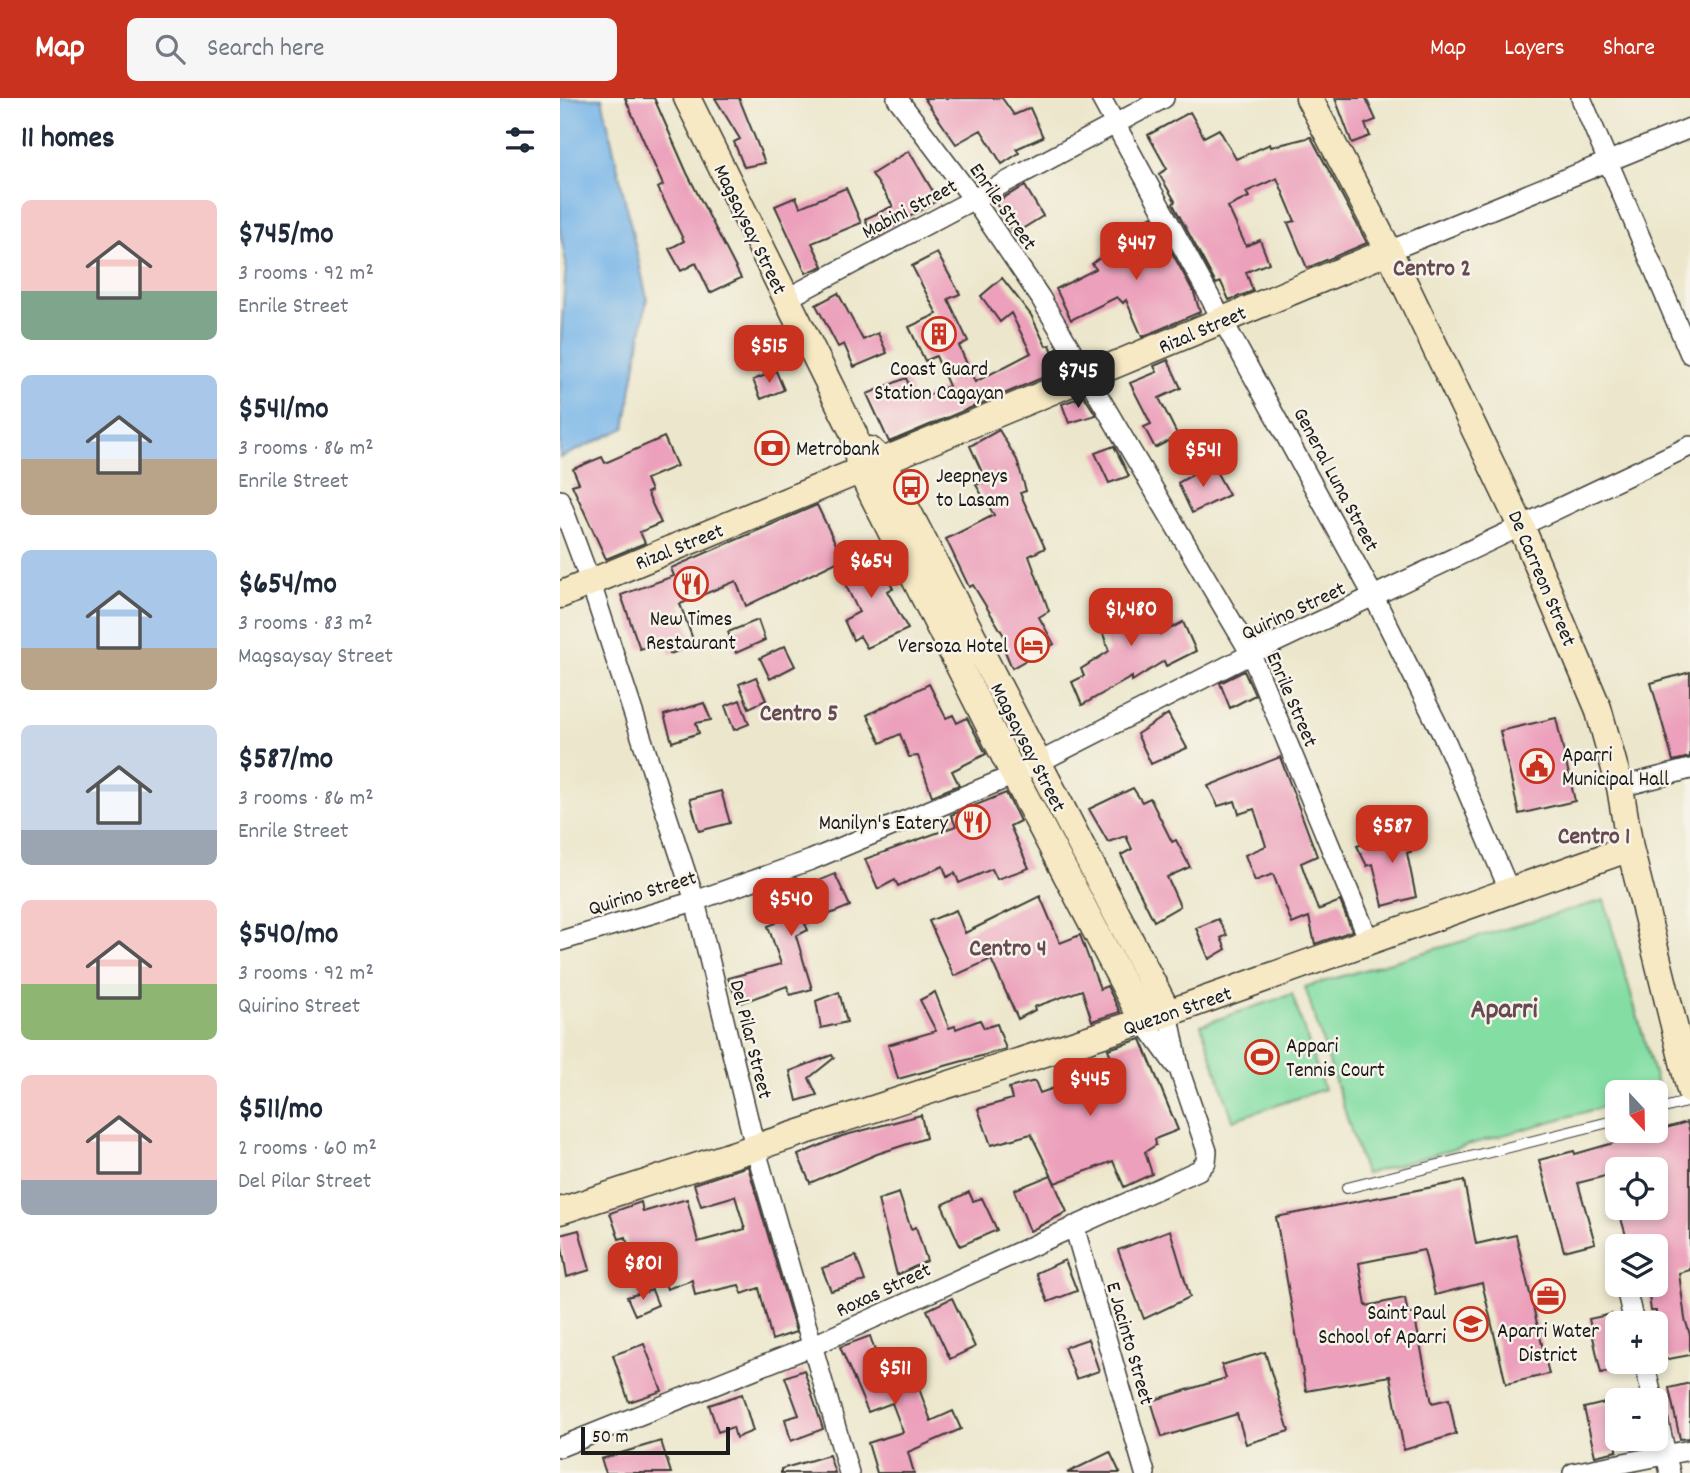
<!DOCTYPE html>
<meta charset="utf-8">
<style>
:root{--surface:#fff;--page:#f6f6f7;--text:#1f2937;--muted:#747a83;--accent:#c8321e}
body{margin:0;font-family:Dekko,sans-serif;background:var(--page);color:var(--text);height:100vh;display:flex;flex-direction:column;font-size:26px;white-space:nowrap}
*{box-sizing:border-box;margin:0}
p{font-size:23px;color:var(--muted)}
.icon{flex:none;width:38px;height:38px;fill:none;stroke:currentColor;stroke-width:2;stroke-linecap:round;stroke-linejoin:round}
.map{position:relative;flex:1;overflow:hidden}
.side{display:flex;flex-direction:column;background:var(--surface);width:560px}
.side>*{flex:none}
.needle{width:46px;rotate:158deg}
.fabs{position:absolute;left:1045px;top:982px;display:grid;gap:14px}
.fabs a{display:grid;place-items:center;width:63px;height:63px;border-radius:10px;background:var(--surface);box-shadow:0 4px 10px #0003;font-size:35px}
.scale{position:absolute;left:21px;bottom:18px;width:149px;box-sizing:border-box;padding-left:7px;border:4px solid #1c1c1c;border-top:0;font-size:19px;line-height:24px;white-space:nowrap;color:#1c1c1c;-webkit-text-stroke:5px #f7f3e8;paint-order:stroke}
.price{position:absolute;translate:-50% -60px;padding:0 16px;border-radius:14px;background:var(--accent);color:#fff;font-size:23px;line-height:46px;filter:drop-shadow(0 2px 4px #0008)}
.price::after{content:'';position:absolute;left:50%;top:42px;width:21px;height:16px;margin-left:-10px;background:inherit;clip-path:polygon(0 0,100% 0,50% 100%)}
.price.on{background:#222;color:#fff}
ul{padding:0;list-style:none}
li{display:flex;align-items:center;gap:21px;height:175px;padding:0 21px}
li span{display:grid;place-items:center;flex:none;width:196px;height:140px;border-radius:10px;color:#555}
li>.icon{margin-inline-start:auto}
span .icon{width:84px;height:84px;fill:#fffc;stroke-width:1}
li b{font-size:30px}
h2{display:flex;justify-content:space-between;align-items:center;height:84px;padding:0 21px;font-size:30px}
header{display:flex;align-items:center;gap:42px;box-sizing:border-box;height:98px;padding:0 35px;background:var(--accent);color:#fff}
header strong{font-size:33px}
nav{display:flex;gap:38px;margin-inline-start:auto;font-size:24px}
.search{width:490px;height:63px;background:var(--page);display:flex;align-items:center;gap:18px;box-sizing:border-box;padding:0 24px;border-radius:10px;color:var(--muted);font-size:26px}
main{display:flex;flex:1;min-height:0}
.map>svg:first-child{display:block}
</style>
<header>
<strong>Map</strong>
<div class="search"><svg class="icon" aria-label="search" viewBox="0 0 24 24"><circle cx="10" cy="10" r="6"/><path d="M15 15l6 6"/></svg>Search here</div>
<nav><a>Map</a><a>Layers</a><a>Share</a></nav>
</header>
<main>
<section class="side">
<h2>11 homes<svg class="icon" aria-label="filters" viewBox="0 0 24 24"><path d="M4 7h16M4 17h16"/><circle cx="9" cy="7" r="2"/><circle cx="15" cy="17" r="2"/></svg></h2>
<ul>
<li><span style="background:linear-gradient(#f6c9c9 65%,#7fa58c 0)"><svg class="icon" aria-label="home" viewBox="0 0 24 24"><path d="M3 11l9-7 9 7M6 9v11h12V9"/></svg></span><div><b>$745/mo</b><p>3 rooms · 92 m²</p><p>Enrile Street</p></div></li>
<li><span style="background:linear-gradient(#a9c7e8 60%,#b9a48a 0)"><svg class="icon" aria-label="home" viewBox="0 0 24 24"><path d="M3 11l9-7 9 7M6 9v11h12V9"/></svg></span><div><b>$541/mo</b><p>3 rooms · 86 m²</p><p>Enrile Street</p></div></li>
<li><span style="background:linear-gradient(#a9c7e8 70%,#b9a48a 0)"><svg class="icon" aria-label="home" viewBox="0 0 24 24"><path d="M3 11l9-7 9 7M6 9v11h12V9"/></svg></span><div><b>$654/mo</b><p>3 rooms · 83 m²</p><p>Magsaysay Street</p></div></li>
<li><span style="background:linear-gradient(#c9d6e8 75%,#9aa5b1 0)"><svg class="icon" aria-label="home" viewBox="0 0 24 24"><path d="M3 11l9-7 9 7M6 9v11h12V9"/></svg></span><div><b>$587/mo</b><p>3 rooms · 86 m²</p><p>Enrile Street</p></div></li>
<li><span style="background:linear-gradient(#f6c9c9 60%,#8fb573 0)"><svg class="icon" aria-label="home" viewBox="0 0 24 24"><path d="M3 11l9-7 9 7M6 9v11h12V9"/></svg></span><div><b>$540/mo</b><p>3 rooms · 92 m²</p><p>Quirino Street</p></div></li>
<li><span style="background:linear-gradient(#f6c9c9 75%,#9aa5b1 0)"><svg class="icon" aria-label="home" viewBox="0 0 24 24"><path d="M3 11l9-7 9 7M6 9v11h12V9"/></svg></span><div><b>$511/mo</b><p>2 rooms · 60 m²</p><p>Del Pilar Street</p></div></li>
</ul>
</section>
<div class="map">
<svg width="1130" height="1375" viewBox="0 0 1130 1375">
<rect width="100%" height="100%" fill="#f7f3e8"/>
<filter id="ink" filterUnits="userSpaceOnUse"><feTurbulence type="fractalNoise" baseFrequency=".0143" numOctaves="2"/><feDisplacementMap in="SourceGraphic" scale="14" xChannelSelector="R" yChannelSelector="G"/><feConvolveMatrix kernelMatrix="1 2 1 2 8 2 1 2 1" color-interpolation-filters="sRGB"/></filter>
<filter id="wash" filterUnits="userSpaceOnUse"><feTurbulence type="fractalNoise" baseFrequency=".00686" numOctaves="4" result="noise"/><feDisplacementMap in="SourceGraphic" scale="28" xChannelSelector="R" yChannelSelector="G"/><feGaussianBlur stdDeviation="1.57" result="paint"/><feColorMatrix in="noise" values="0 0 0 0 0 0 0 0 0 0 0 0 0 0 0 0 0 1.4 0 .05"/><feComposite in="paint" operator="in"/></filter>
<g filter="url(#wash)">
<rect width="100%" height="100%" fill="#ece7cc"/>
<path fill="#84dea4" stroke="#507d60" stroke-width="2" d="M1044,802L1099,993L1057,994V1005L805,1076L745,889Z
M732,896L764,991L673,1022L641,927Z"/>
<path fill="#74b4e8" stroke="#486882" stroke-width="2" d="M0,0H42L87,200L65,330L0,360V251L6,165L0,134Z"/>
<g id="blocks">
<path fill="#eca0bb" d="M65,0H94L127,75L181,180L150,195L136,165L121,173L109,151L124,143L98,90L103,87Z
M155,0H179L205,65L184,69L174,44L180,41Z
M364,0H442L454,17L470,10L483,39L456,51L459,55L442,66L421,32L396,46Z
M775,0H806L816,22L805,26L810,38L792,45Z
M630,14L644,39L659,31L676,61L710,46L711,49L751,39L807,145L747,170L728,125L735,123L717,80L686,94L689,99L668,109L686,148L700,142L709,165L686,174L693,193L669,202L661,184L656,186L613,106L615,103L599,76L607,71L588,37Z
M349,53L378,102L314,140L305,121L333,108L312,76Z
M465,88L483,118L454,136L435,104Z
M286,90L301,125L252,145L263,168L246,175L215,108L236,99L240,109Z
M592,118L634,195L640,214L582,239L566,202L563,205L557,199L511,222L496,191L536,171L532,166L564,141L561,135Z
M377,155L400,196L388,201L408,243L399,248L415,284L471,255L451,215L440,224L421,198L442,180L471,217L486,248L490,247L501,272L329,344L307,296L346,280L356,303L389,288L376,258L365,263L349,229L377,216L352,168Z
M278,195L303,242L318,235L327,255L294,269L284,246L278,249L256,207Z
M608,262L621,290L599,300L618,338L595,350L584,329L591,326L570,285L597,274L594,268Z
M216,273L224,292L201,301L193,282Z
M524,298L536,317L509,325L502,306Z
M439,332L457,362L466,393L460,395L485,450L469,458L489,513L479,519L494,546L452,570L441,544L446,541L413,487L409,489L386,441L434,417L416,387L426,383L410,348Z
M104,339L117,368L86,381L91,393L87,395L101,425L80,434L85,445L46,461L12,387L19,385L13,371L42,359L45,365Z
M554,348L569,378L549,385L535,355Z
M652,366L669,397L632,415L618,385Z
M257,407L283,461L186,508L176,483L120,506L135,547L110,556L105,543L80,551L61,497L114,478L111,470Z
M314,449L333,491L327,493L348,531L307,550L300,538L293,542L284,522L299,514L277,470Z
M590,499L600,536L623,524L636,553L606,568L604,563L572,583V579L522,607L512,584L524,578L521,571L549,553L534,510L550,502L556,513Z
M198,522L205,542L176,555L168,534Z
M225,548L235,568L210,581L200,560Z
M684,573L695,597L670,610L660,585Z
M1130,574V659L1113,663L1091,585Z
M196,579L206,602L189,610L179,586Z
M369,586L386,620L393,617L397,625L407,620L426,656L392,673L399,687L372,698L358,658L349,659L340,636L321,645L307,617Z
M180,602L189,626L174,632L165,608Z
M144,605L151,622L136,625L139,635L112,644L104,617Z
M608,616L627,650L591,666L577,636Z
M996,620L1015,703L959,716L940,633Z
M720,659L757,758L741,765L758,812L780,803L792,833L755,846L749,819L732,826L713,776L695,783L685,757L706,748L694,711L679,716L675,703L658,708L648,688Z
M573,690L582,704L590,700L612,744L616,742L630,769L607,779L620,808L594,823L561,757L572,751L566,738L548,744L529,711Z
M161,693L170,725L139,733L130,701Z
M446,695L460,723L450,728L469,770L437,781L432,771L399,785L395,775L387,779L383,768L338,788L335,782L318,791L305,761L396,728L391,717Z
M848,729L861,750L847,755L856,799L823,808L813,766L807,768L797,748Z
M275,776L290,808L245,826L248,832L236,838L252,891L230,897L227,888L178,906L168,880L221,866L208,828L216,825L206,796L232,789L234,793Z
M480,798L500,845L520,837L540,891L547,888L560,914L532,923L522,892L474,909L475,912L458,921L431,861L394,878L369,823L396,812L405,835Z
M658,821L667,837L661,840L666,851L649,861L636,830Z
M279,894L287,924L261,930L256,903Z
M375,894L389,930L395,928L396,931L420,922L424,930L437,926L446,951L338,981L328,947L376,933L360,902Z
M581,941L618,1032L595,1041L596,1047L585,1054L592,1076L564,1089L553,1063L495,1085L471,1036L431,1047L418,1011L452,1001L449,990L475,983L480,995L555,969L548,951Z
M272,957L274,960L249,980L257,997L237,1003L230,973Z
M361,1017L366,1040L317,1056L250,1085L238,1057L282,1038Z
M1127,1024L1130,1035V1172L1119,1175L1125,1221L1130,1237V1257L1098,1263L1096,1213H1091L1088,1190L1096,1189V1148H1069L1058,1110H1096V1071H1057V1075L1018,1085L1035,1145L1004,1153L979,1062L1014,1053L1015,1056Z
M188,1068L236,1234L212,1242L199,1190L182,1196L179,1187L135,1197L132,1182L107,1191L95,1156L71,1164L66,1139L59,1141L50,1115L81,1104L83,1114L127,1101L138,1144L185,1131L175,1098L141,1108L134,1086Z
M491,1077L507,1114L470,1133L454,1092Z
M904,1083L916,1146L956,1137L989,1276L946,1286L922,1185L875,1197L864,1152L799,1165L806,1208L845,1200L848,1216H854L872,1305L889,1301L896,1336L844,1352L830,1278L746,1293L716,1119Z
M409,1094L413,1103L422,1100L437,1132L400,1148L382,1107Z
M339,1095L351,1131L356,1129L367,1163L337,1177L318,1102Z
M19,1132L30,1172L7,1179L0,1137Z
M610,1132L630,1199L584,1221L558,1152Z
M296,1158L305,1183L271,1193L262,1170Z
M505,1162L517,1193L488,1204L476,1175Z
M92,1192L98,1207L75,1217L67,1199Z
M392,1200L415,1249L390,1261L367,1212Z
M1052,1216L1057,1240V1272L1041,1275L1029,1221Z
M310,1238L321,1271L348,1261L371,1323L393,1313L401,1331L348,1354L354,1375H317L308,1345L343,1334L332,1305L308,1314L280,1249Z
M528,1241L539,1273L516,1281L504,1249Z
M84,1246L102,1293L69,1304L53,1257Z
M705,1254L729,1333L686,1346L677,1316L602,1339L591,1303L666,1280L662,1267Z
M244,1272L263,1331L231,1343L225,1321L239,1317L225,1279Z
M1130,1285V1340L1120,1341L1109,1290Z
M182,1296L193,1333L176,1340L173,1329L158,1334L149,1307Z
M1057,1302V1353L1035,1358L1024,1310Z
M101,1343L111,1375H46L41,1361Z
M550,1354L560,1375H507Z
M269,1357L275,1375H221V1371Z"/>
</g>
</g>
<g filter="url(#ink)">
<use href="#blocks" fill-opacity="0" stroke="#3b3a36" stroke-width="2"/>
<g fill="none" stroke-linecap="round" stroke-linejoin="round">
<g stroke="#3b3a36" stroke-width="12">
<path id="lane" d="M1096,1012L1130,1003
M787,1090L1057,1022"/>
</g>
<g stroke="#3b3a36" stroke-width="22">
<path id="street" d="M337,0L414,102L480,199L691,556L810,845
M541,0L814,499L887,646L950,794
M1021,0L1130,256
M829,153L1130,30
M226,201L604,0
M0,402L30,483L135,803L195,1049L289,1375
M1060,689L1130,671
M0,843L135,803L251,762L454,677L691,556L1130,348
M583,923L615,967
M514,1128L585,1375
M1065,1186L1074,1225
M1084,1264L1093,1302
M1096,1311L1110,1375
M0,1349L252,1248L639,1072L646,1064L647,1053L620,974L608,915
M1013,1375L1130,1352"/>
</g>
<g stroke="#3b3a36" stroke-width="29">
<path id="secondary" d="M127,0L294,336L300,372L454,677L583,923
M749,0L829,153L961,428L1038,610L1060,689L1070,750L1130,992
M310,352L322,363L608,915
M0,497L829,153
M0,1113L608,915L1070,750"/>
</g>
<use href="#lane" stroke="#fff" stroke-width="10"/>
<use href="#street" stroke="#fff" stroke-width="19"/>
<use href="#secondary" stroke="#f6e9c3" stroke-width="26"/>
</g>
</g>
<defs>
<g id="building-ring" transform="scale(1.75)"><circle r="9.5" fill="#f7f3e8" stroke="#c8321e" stroke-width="1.5"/><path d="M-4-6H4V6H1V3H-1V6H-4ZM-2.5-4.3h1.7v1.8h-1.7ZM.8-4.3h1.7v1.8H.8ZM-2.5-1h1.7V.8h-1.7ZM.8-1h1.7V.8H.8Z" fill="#c8321e"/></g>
<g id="bank-ring" transform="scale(1.75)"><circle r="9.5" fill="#f7f3e8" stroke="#c8321e" stroke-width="1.5"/><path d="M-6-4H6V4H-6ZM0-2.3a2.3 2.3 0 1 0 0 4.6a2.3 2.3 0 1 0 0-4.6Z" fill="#c8321e"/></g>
<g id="bus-ring" transform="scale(1.75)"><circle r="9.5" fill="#f7f3e8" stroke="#c8321e" stroke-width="1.5"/><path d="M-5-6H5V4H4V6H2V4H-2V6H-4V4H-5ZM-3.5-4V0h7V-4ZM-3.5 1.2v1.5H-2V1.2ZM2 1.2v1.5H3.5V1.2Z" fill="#c8321e"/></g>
<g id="restaurant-ring" transform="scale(1.75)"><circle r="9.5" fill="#f7f3e8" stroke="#c8321e" stroke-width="1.5"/><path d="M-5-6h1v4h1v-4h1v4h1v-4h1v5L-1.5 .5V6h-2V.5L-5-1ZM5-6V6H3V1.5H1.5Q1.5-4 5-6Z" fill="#c8321e"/></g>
<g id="hotel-ring" transform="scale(1.75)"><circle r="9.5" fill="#f7f3e8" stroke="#c8321e" stroke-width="1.5"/><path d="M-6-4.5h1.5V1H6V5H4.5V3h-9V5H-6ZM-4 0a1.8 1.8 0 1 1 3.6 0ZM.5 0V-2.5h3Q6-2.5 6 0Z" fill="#c8321e"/></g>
<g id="civic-ring" transform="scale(1.75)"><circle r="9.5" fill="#f7f3e8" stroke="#c8321e" stroke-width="1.5"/><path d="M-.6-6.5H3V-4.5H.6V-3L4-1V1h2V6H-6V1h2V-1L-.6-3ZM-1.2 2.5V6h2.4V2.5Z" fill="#c8321e"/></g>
<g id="stadium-ring" transform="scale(1.75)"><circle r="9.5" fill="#f7f3e8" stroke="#c8321e" stroke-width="1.5"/><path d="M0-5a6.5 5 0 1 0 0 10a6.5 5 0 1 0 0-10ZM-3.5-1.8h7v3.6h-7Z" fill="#c8321e"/></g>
<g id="office-ring" transform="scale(1.75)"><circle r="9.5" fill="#f7f3e8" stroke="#c8321e" stroke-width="1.5"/><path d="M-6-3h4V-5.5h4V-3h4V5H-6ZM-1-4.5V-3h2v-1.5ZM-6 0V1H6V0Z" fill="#c8321e"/></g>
<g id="school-ring" transform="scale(1.75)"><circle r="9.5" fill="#f7f3e8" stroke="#c8321e" stroke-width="1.5"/><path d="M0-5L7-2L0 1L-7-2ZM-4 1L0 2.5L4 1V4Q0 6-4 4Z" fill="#c8321e"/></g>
</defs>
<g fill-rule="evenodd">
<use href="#building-ring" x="379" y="236"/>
<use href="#bank-ring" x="212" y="350"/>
<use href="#bus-ring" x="351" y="389"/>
<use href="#restaurant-ring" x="131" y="486"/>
<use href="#hotel-ring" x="472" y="547"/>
<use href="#civic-ring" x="977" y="668"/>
<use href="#restaurant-ring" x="413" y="724"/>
<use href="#stadium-ring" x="702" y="959"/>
<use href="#office-ring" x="988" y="1198"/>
<use href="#school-ring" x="911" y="1226"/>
</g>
<g text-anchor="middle" stroke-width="5" stroke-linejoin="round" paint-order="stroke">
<g font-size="21" fill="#1c1c1c" stroke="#f7f3e8">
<text transform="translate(444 108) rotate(55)" y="7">Enrile Street</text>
<text transform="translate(349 110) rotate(-28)" y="7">Mabini Street</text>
<text transform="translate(191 131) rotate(64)" y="7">Magsaysay Street</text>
<text transform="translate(642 231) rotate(-23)" y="7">Rizal Street</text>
<text transform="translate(777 381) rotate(62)" y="7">General Luna Street</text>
<text transform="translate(119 448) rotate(-22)" y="7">Rizal Street</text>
<text transform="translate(983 480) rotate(67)" y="7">De Carreon Street</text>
<text transform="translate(733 512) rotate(-25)" y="7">Quirino Street</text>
<text transform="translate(733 601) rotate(67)" y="7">Enrile Street</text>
<text transform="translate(469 649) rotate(63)" y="7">Magsaysay Street</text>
<text transform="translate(82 794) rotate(-17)" y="7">Quirino Street</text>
<text transform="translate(617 912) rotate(-19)" y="7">Quezon Street</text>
<text transform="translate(192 941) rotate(76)" y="7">Del Pilar Street</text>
<text transform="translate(323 1191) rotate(-25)" y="7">Roxas Street</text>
<text transform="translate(571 1245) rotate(74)" y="7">E Jacinto Street</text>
</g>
<g font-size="21" fill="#1c1c1c" stroke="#f7f3e8" text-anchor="start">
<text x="379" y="277" text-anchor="middle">Coast Guard<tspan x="379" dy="24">Station Cagayan</tspan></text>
<text x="236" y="357">Metrobank</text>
<text x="376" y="384">Jeepneys<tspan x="376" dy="24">to Lasam</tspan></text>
<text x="131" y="527" text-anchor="middle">New Times<tspan x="131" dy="24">Restaurant</tspan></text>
<text x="448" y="554" text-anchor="end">Versoza Hotel</text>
<text x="1002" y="663">Aparri<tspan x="1002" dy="24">Municipal Hall</tspan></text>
<text x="388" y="731" text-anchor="end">Manilyn's Eatery</text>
<text x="726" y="954">Appari<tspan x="726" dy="24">Tennis Court</tspan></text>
<text x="886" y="1221" text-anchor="end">Saint Paul<tspan x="886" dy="24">School of Aparri</tspan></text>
<text x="988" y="1239" text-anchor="middle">Aparri Water<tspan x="988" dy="24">District</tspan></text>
</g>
<g font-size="24" font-weight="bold" fill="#654a54" stroke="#f7f3e8">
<text x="872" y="177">Centro 2</text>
<text x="239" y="622">Centro 5</text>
<text x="1034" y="745">Centro 1</text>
<text x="448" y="857">Centro 4</text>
</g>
<g font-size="28" font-weight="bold" fill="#654a54" stroke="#f7f3e8">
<text x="944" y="919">Aparri</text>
</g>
</g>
</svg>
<div class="fabs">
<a><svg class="needle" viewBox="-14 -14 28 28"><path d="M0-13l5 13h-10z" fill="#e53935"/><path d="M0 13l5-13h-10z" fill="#747a83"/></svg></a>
<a><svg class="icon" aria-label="locate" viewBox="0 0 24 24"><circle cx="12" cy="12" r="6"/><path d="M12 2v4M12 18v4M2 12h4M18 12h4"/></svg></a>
<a><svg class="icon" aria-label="layers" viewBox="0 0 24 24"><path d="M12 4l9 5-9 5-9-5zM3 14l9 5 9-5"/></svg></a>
<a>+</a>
<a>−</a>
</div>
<div class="scale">50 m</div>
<b class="price" style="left:576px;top:184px">$447</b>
<b class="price" style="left:209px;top:287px">$515</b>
<b class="price on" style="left:518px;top:312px">$745</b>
<b class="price" style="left:643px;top:391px">$541</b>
<b class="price" style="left:311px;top:502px">$654</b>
<b class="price" style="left:571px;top:550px">$1,480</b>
<b class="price" style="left:832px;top:767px">$587</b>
<b class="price" style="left:231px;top:840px">$540</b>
<b class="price" style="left:530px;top:1020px">$445</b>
<b class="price" style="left:83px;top:1204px">$801</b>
<b class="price" style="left:335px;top:1309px">$511</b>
</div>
</main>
